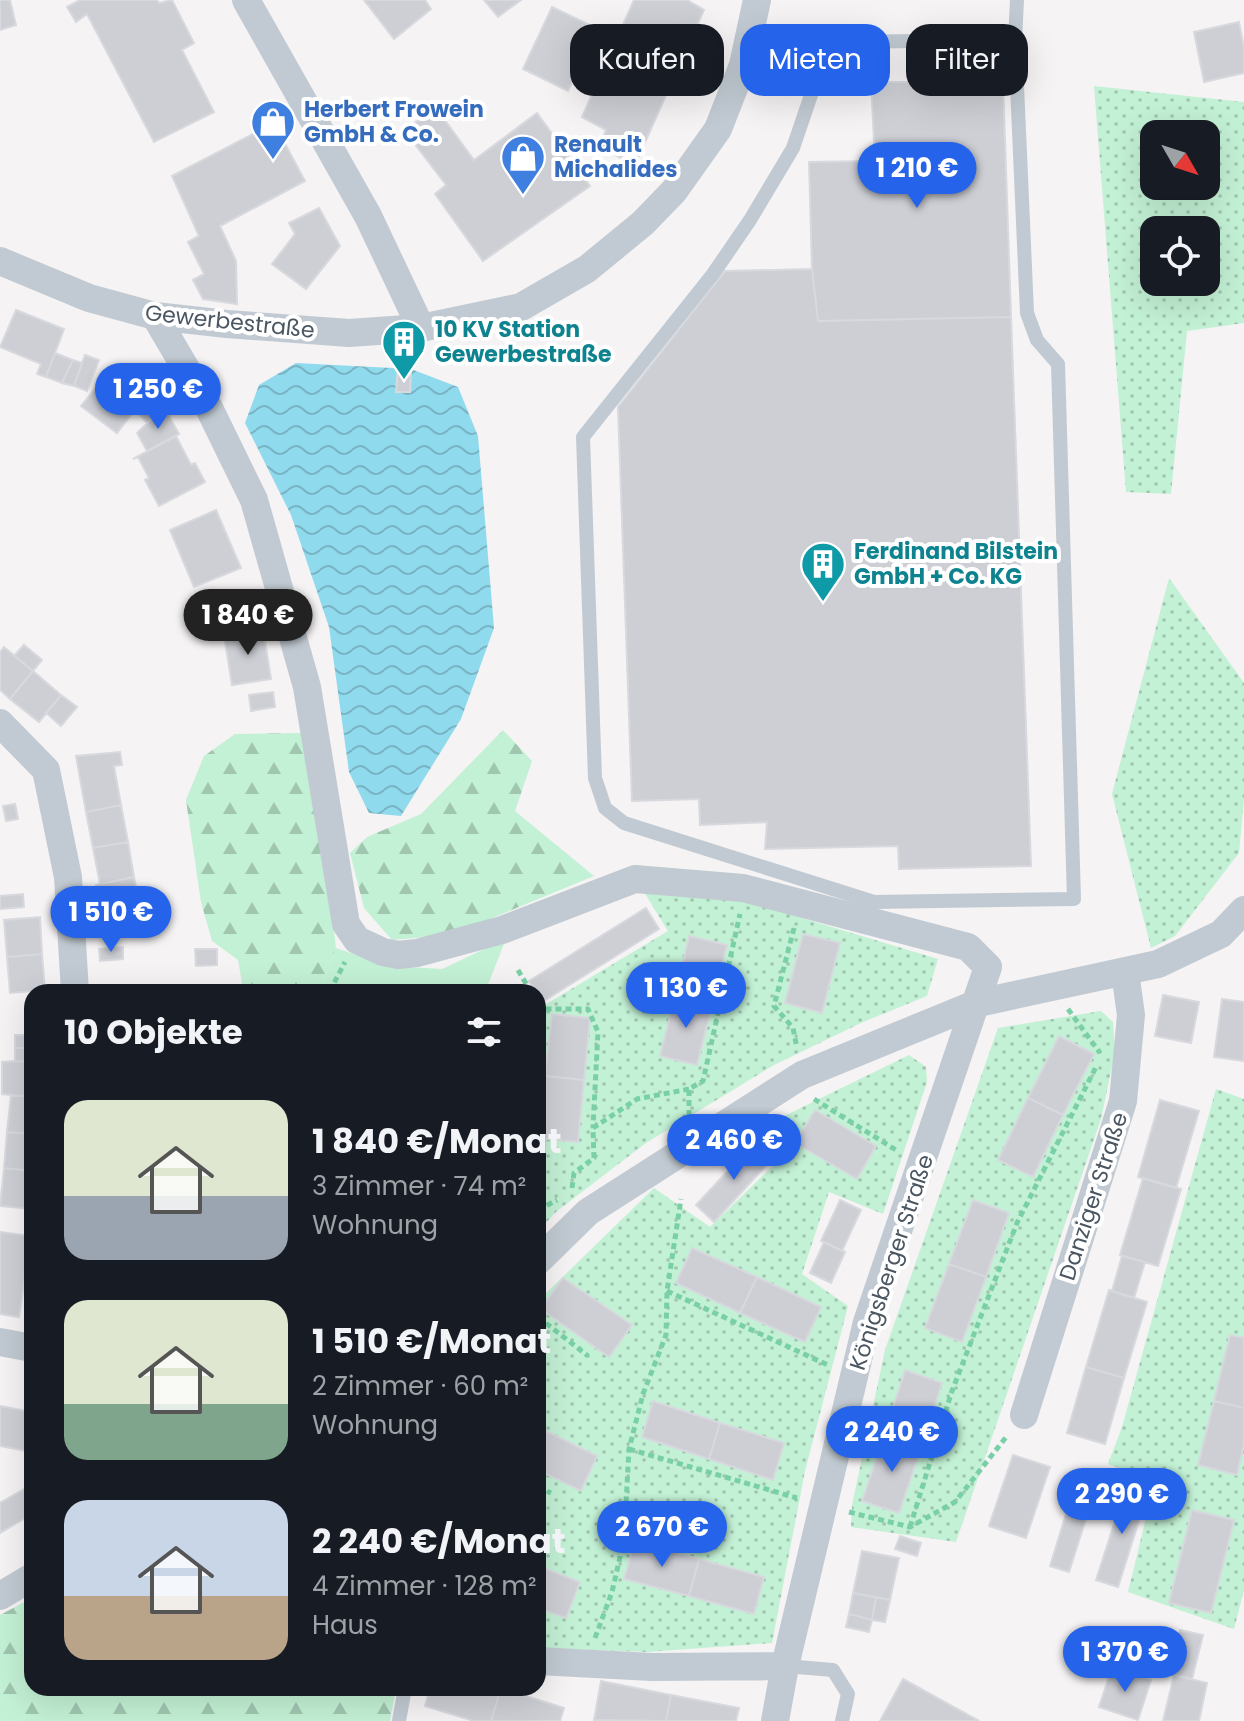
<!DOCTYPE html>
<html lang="de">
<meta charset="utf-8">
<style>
:root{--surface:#171b24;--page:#242831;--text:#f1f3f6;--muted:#9ea1a6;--accent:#2563eb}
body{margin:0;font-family:Poppins,sans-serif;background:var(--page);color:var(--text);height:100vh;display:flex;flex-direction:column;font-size:30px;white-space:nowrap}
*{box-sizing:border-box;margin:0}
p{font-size:26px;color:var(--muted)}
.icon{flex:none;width:44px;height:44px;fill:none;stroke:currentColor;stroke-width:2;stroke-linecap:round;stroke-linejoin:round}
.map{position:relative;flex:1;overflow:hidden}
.details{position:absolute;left:24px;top:984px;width:522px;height:712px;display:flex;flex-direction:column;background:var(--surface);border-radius:24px;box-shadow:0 8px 32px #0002}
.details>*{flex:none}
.hud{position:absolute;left:570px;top:24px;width:554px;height:72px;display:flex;gap:16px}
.needle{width:52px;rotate:129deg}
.tools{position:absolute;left:1140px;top:120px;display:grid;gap:16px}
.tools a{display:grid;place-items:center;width:80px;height:80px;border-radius:16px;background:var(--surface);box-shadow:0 8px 32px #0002;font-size:40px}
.price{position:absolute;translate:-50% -68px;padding:0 18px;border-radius:28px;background:var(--accent);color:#fff;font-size:26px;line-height:52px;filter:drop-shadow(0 2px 4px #0008)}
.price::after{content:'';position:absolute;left:50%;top:48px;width:24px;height:18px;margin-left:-12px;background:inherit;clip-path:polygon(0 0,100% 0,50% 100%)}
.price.on{background:#222;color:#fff}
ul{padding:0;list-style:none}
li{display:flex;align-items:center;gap:24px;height:200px;padding:0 40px}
li span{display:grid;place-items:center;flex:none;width:224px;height:160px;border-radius:24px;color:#555}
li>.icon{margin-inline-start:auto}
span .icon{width:96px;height:96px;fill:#fffc;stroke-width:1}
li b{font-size:34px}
h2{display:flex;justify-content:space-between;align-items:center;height:96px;padding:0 40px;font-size:34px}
.chip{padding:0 28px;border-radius:24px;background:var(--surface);box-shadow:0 8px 32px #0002;font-size:28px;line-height:72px}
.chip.on{background:var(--accent);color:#fff}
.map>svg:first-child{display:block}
</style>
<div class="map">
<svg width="1244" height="1721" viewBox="0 0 1244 1721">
<defs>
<pattern id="grass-dots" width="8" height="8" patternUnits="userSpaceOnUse" patternTransform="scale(2)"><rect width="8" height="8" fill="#c3f1d5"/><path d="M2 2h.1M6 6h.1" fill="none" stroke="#a0c6b0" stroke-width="1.8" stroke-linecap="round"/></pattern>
<pattern id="forest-firs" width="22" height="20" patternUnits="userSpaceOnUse" patternTransform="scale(2)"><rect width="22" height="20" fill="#c3f1d5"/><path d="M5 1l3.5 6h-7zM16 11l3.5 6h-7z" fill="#a0c6b0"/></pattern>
<pattern id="water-waves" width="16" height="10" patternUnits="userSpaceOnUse" patternTransform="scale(2)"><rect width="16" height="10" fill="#90daee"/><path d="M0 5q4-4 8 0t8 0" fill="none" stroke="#78b4c4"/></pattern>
</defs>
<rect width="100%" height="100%" fill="#f5f3f3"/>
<path fill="url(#grass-dots)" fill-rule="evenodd" d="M1094,86L1244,102V323L1187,331L1171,494L1126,492ZM1206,134V186H1154V134ZM1206,230V282H1154V230Z
M1169,578L1244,683V798L1239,853L1175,936L1151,948L1112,794Z
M641,887L749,902L938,959L927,996L863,1022L774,1065L646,1143L557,1211L538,1231V1009L668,931Z
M1101,1011L1113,1022L1115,1053L1101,1119L956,1542L851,1527L852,1505L885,1350L998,1028Z
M909,1055L926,1067L927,1082L883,1214L829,1192L802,1274L848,1306L805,1471L772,1643L647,1652L538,1648V1301L654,1188L710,1227L778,1161L763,1144L772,1122Z
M1216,1089L1244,1099V1590L1234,1629L1128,1592L1155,1481L1108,1464L1122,1427Z"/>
<path fill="url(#forest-firs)" d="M503,730L532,761L515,811L594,876L451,935L392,940L364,908L350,853L367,837L421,814Z
M304,733L315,777L336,948L320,992H238L242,983L238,960L212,941L201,902L186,800L204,756L235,734Z
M32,1598V1688H396L390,1721H0V1615Z"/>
<path fill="#c3f1d5" d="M506,939L485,992H320L336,948L389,966L442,969Z"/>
<path fill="url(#water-waves)" d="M296,363L411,369L458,387L478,436L494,628L461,719L401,816L369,813L349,772L329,627L291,515L245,423L259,385Z"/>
<path fill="#cdcfd5" stroke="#d7d9de" stroke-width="2" d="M0,0H10L16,25L0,30Z
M80,0H157L159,3L172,0L194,43L182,50L214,112L154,142L87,14L76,22L67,7Z
M364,0H425L431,9L394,39Z
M484,0H521L498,17Z
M634,0H687L704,10L635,165L599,147L606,130L582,117Z
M552,7L598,29L568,91L523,69Z
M1239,22L1244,48V73L1204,82L1194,32Z
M871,82H1003L1011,317L818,321L812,269L809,162L875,161Z
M436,108L474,160L537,113L590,186L483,261L435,194L446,185L404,130Z
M274,123L305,181L220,226L236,261L237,304L203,299L193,280L204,274L188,242L199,236L172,176Z
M319,208L340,246L306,289L272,264L295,234L289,223Z
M812,269L818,321L1011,317L1031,866L899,869L898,846L765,849L767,822L700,825L699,799L632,801L618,407L725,271Z
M16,310L64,329L46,377L37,374L41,364L0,347Z
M55,353L73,360L62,383L46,377Z
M85,355L99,360L87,391L74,386Z
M73,360L82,363L74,386L62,383Z
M398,367L411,369L410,392H396Z
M109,371L106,375L140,401L144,398L117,433L81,406Z
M156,398L164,407L147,423L139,414Z
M164,407L179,434L147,451L137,433Z
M176,436L191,465L195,463L205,482L159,506L145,480L149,478L138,457L133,459Z
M216,510L241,568L194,587L170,530Z
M263,629L271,679L232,685L224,635Z
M24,645L42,660L33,671L14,656Z
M4,647L33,671L10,699L0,690V652Z
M33,671L61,695L39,722L10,699Z
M273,692L275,707L251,711L249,695Z
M61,695L77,707L61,726L46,713Z
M120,752L122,765L114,766L121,805L86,812L76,756Z
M15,804L18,819L6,821L3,806Z
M121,805L128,842L93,848L86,812Z
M128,842L134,877L100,884L93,848Z
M134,877L136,887L142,892L150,891L153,908L132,912L135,930L109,935L105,913L101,914L96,885Z
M23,894L24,907L0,909V896Z
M646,908L659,929L542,1002L529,981Z
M40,917L42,954L7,957L4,920Z
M803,934L840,943L822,1013L785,1003Z
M689,936L727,945L712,1005L675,996Z
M123,947V959L100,961L99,949Z
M195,949H217V965L196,966Z
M42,954L45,990L10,993L7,957Z
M1163,995L1199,1002L1191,1043L1155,1036Z
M675,996L712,1005L697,1065L660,1056Z
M1222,999L1244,1002V1061L1214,1057Z
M552,1014L590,1018L584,1080L545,1076Z
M15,1035H32V1048H15Z
M1059,1036L1094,1054L1063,1115L1028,1098Z
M15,1048H32V1062L15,1061Z
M15,1061L32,1062V1097L2,1094V1062Z
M545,1076L584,1080L578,1142L539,1138Z
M11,1095L32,1097V1134L7,1132Z
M1028,1098L1063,1115L1033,1177L998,1160Z
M1160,1100L1199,1111L1176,1188L1138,1177Z
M815,1110L876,1146L857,1179L795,1143Z
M7,1132L32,1134V1171L4,1168Z
M754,1143L772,1159L714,1222L696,1205Z
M4,1168L32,1171V1209L0,1206Z
M1143,1178L1181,1189L1158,1266L1120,1255Z
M840,1200L861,1210L842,1251L821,1241Z
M973,1200L1009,1213L986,1277L949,1264Z
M0,1232L31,1236L19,1317L0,1314Z
M824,1242L845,1252L831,1283L810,1273Z
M692,1248L757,1277L740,1313L676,1283Z
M1122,1256L1145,1262L1134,1298L1112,1291Z
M949,1264L986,1277L962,1342L925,1328Z
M757,1277L821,1307L805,1342L740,1313Z
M563,1278L632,1325L609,1357L541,1309Z
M1109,1290L1147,1302L1124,1378L1086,1367Z
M1230,1335L1244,1338V1408L1214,1401Z
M1086,1367L1124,1378L1105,1444L1067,1433Z
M905,1370L942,1383L921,1448L884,1436Z
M653,1401L720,1423L709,1459L642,1437Z
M1214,1401L1244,1408V1444L1237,1475L1198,1465Z
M0,1406L32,1412V1452L0,1446Z
M720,1423L784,1443L773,1480L709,1459Z
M540,1428L597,1456L581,1491L538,1470Z
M884,1436L921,1448L899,1513L862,1501Z
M1013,1455L1050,1467L1026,1538L989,1526Z
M1079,1472L1099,1478L1069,1572L1050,1566Z
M1127,1484L1148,1492L1118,1587L1096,1580Z
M26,1488L32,1499V1514L0,1533V1503Z
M1192,1510L1234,1520L1211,1613L1169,1603Z
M900,1536L921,1543L917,1556L895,1549Z
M635,1541L699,1559L689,1596L624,1579Z
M862,1551L899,1558L890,1600L853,1593Z
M699,1559L764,1577L754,1614L689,1596Z
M538,1566L580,1582L566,1618L538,1608Z
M853,1593L876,1597L872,1620L849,1614Z
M876,1597L890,1600L885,1622L872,1620Z
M849,1614L872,1620L869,1632L846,1627Z
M1180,1630L1203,1635L1192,1679L1169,1674Z
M1112,1667L1151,1680L1138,1720L1099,1707Z
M1174,1675L1207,1683L1199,1721H1163Z
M903,1679L979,1721H880Z
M601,1681L671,1695L666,1721L594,1720Z
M430,1688H501L491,1721H474L425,1706Z
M501,1688L564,1708L560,1721H491Z
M671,1695L739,1708L736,1721H666Z"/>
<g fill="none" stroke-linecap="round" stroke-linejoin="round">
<path stroke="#7ad0a6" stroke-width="5" stroke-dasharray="6 4" stroke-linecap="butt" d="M794,928L774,1006L793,1028L797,1048
M518,970L531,992
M332,992L333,985L345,962
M538,1005L540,1009H588L598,1032L593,1127
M1068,1009L1100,1053
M814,1099L896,1150
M689,1116V1089L703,1081L740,914
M572,1188L574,1173L594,1158L593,1128L637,1099L689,1089
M538,1210L557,1200
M667,1291L830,1366
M538,1317L588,1356
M629,1449L797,1498
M538,1487L551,1493
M849,1512L910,1527L955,1502L1007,1436
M910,1527L952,1391L1017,1223L1097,1065
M595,1638L612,1592L624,1540L629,1449L643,1394L666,1335L667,1291L681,1199"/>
<path stroke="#c1cad2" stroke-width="14" d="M1015,40L1027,313L1037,340L1058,364L1074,899L874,902L624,823L605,808L595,778L583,437L713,274L750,220L793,148L829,42Z
M1015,40L1017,0
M785,1666L833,1670L848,1694L842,1721
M399,1721L405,1688"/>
<path stroke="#c1cad2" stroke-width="28" d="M246,0L368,216L421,328
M0,261L89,298L155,316L227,324L349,333L421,328L521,307L587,269L643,223L674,191L718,129L743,65L757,0
M155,316L208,406L254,500L307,687L346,924L357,940L383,952L398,955L417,953L502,930L635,879L743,888L968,947L988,967L867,1322L785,1666L775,1721
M0,723L46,770L68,877L75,992
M538,1261L588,1212L802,1075L978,1003L1158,964L1221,934L1244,910
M0,1342L32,1348
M1024,1415L1123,1101L1131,1015L1125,972
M0,1596L32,1577
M538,1661L652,1667L785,1666"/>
</g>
<defs>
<g id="shop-pin" transform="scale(2.3)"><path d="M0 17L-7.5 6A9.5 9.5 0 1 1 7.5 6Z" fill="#3f7fe0" stroke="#fff"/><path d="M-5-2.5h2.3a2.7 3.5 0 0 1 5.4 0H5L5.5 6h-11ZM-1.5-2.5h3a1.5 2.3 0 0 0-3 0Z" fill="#fff"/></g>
<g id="building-pin" transform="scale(2.3)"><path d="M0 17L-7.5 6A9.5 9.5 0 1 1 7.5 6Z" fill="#0f9aa8" stroke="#fff"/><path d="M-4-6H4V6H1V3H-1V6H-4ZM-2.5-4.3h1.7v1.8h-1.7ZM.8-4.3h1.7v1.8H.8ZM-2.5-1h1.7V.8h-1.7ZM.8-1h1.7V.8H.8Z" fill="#fff"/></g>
</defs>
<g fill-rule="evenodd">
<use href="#shop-pin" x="273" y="122"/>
<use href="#shop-pin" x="523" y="157"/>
<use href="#building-pin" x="404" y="342"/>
<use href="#building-pin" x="823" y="564"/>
</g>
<g text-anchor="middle" stroke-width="8" stroke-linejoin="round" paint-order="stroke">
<g font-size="22" font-weight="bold" fill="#366cbe" stroke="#fff" text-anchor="start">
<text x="304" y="117">Herbert Frowein<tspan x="304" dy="25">GmbH &amp; Co.</tspan></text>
<text x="554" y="152">Renault<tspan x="554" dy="25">Michalides</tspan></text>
</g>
<g font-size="22" fill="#4a5661" stroke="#fff">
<text transform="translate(230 321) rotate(6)" y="8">Gewerbestraße</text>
<text transform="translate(1093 1196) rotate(-72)" y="8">Danziger Straße</text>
<text transform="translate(891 1262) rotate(-72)" y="8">Königsberger Straße</text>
</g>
<g font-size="22" font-weight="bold" fill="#0d838f" stroke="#fff" text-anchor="start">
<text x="435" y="337">10 KV Station<tspan x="435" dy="25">Gewerbestraße</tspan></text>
<text x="854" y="559">Ferdinand Bilstein<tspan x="854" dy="25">GmbH + Co. KG</tspan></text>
</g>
</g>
</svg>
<div class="tools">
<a><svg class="needle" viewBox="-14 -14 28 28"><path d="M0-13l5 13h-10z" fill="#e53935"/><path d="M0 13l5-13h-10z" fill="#9ea1a6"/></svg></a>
<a><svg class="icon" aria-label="locate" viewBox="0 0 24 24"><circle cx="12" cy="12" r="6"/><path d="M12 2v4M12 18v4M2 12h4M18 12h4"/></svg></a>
</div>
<b class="price" style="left:917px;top:210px">1 210 €</b>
<b class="price" style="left:158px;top:431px">1 250 €</b>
<b class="price on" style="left:248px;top:657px">1 840 €</b>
<b class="price" style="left:111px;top:954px">1 510 €</b>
<b class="price" style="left:686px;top:1030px">1 130 €</b>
<b class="price" style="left:734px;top:1182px">2 460 €</b>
<b class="price" style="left:892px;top:1474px">2 240 €</b>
<b class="price" style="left:1122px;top:1536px">2 290 €</b>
<b class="price" style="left:662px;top:1569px">2 670 €</b>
<b class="price" style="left:1125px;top:1694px">1 370 €</b>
<div class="hud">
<a class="chip">Kaufen</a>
<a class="chip on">Mieten</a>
<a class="chip">Filter</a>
</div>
<section class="details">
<h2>10 Objekte<svg class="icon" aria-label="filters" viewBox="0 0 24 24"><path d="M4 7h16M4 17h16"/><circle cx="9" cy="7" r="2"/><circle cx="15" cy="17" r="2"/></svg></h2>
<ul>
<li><span style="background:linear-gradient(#dfe7d0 60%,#9aa5b1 0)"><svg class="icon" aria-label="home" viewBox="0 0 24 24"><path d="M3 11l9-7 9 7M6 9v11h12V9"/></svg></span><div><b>1 840 €/Monat</b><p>3 Zimmer · 74 m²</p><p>Wohnung</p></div></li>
<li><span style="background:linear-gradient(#dfe7d0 65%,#7fa58c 0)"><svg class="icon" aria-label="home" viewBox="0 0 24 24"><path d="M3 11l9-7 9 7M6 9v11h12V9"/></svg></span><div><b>1 510 €/Monat</b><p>2 Zimmer · 60 m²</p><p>Wohnung</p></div></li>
<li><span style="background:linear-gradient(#c9d6e8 60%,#b9a48a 0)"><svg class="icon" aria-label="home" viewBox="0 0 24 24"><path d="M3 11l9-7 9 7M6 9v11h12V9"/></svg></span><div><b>2 240 €/Monat</b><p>4 Zimmer · 128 m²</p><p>Haus</p></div></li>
</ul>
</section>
</div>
